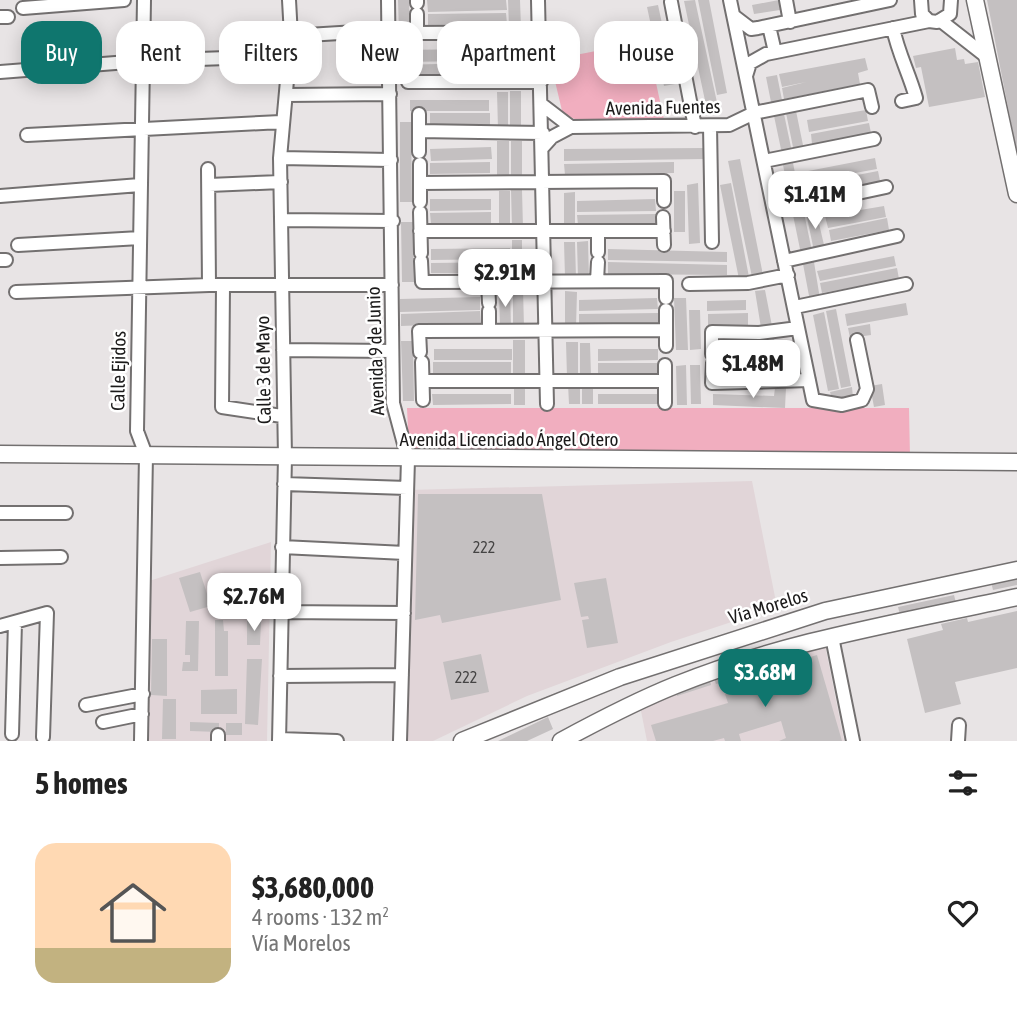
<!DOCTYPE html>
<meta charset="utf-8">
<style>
:root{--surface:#fff;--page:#f6f6f6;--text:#222;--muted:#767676;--accent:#0f766e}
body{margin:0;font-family:"Asap Condensed",sans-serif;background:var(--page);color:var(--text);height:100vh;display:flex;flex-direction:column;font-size:26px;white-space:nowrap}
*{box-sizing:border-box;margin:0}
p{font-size:23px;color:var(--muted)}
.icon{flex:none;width:38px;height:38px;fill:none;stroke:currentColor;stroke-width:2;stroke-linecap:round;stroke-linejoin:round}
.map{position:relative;height:741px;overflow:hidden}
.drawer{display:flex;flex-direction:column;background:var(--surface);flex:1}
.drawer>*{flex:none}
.banner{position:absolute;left:21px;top:21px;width:976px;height:63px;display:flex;gap:14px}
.price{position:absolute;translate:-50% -60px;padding:0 16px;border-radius:14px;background:#fff;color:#222;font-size:23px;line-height:46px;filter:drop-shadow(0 2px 4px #0008)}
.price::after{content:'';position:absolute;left:50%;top:42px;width:21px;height:16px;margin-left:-10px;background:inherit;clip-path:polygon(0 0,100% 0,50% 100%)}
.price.on{background:var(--accent);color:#fff}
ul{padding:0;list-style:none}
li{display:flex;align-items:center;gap:21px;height:175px;padding:0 35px}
li span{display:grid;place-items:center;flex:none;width:196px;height:140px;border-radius:21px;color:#555}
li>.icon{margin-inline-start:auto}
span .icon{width:84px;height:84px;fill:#fffc;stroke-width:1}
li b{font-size:30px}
h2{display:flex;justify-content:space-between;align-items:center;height:84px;padding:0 35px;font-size:30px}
.tag{padding:0 24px;border-radius:21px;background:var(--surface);box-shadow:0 4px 18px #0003;font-size:24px;line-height:63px}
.tag.on{background:var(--accent);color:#fff}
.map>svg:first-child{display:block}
</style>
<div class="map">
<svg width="1017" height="741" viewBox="0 0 1017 741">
<rect width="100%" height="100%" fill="#e8e4e5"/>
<path fill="#e1d5d8" d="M752,481L777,607L671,642L527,696L433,741H401L409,490Z
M271,542L267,741H146V582Z
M825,645L844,741H647L640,706Z"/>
<path fill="#f1aebf" d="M647,41L664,120L575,119L563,115L550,60Z
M407,408H909L910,457L409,449Z"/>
<path fill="#c4c0c1" d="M398,0H409L410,33H399Z
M427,0H506L507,10L428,12Z
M508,0H520L521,28H509Z
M695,0L718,107L707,110L684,1Z
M698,0H709L727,93L717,95Z
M779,0L780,10L754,14L752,5Z
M987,0H1017V148H1016Z
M658,5L675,84L664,86L647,7Z
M506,13L507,24L428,25V14Z
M497,41H507V79H496Z
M509,41H520V70L532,69V79H510Z
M955,48L957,60L964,59L965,64L978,62L985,97L929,107L921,67L916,68L913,56Z
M476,49L477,61L398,62V50Z
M865,58L868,70L858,73L860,84L784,99L782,88L806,82L782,87L779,74Z
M477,63V75L398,76V65Z
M777,75L783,105L772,107L766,77Z
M510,91H521V130H510Z
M497,92H508V129H498Z
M410,100H489V111H410Z
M866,110L868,121L809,132L807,120Z
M796,111L804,150L794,152L786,113Z
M430,113H490V125H430Z
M784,114L792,152L782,154L774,116Z
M400,122H411L412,202H400Z
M869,123L871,133L812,144L811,134Z
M497,141H509V179H497Z
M511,141H522V180H511Z
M491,147L492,159L431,161L430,149Z
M704,148V159L564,161V149Z
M875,158L877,169L800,183L798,173Z
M740,159L763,275L752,277L728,161Z
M490,162V173L430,174V163Z
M674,162V173L565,175L564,164Z
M793,163L801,203L791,205L783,165Z
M878,171L880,181L802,196L800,186Z
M698,183L700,243L689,244L687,185Z
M731,183L749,277L739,279L720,185Z
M511,190H522L523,228H512Z
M499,191H510V228H499Z
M674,191H685V232H674Z
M575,192V228H564V193Z
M430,199H491V210L430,211Z
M655,199L656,211L577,212V201Z
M884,206L886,217L828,228L825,216Z
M816,211L825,249L814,251L806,213Z
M491,212V223L431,224L430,213Z
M804,213L812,251L801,254L793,215Z
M656,214L658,224L578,225L577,215Z
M887,218L889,230L831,241L829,230Z
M401,222H413L414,282H402Z
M512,240H522V277H512Z
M588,241L589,278H578L577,242Z
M564,242H575L576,278L565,277Z
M510,248V259L431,260V249Z
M608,249L727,252V262L608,260Z
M894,256L896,266L820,281L817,271Z
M510,262V273H431V263Z
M608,262L727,265V275L608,274Z
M814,262L820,299L810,301L803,264Z
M897,268L899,279L822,293L820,283Z
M510,289L511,328H500L499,290Z
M523,289L524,327H513V290Z
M765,290L772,326L761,328L755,291Z
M565,291L577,292L576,327H565Z
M480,297V310L400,312V299Z
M657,298L658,309L579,311V300Z
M674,298H686L688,350H676Z
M746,300V310L707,311V301Z
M906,303L908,315L847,326L845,314Z
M836,309L851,386L841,388L826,311Z
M689,310H700L701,349L690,350Z
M480,311L481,323L401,326V314Z
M824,312L839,389L828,391L813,315Z
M658,313L659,323L579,324V314Z
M748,313V325H708V314Z
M870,324L871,335L850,338L848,328Z
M774,339L783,378L772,381L764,341Z
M513,340H525V376H513Z
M401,341H413L414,401H403Z
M566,342H578V376L567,377Z
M580,343H590L591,376H580Z
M434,349H512V360H434Z
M598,349H658V360L598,361Z
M717,349H757V360H717Z
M433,362H511V373H433Z
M718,362H758V373H718Z
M598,363H659L658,373H598Z
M686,365L687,405H677L676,366Z
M690,365H700L701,404H691Z
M514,384H525V405H514Z
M568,384L580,385V404H569Z
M593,384V404H582V385Z
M882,384L885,405L874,407L870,386Z
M852,387L853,398L833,402L830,392Z
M775,388H786L785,408L713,405V394L774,396Z
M432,394H511V404L433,405Z
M598,394H659L660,404H598Z
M418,494H542L561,600L442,623L440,615L415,620Z
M200,572L211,606L190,612L179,578Z
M1017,576V585L993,590L991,582Z
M606,578L618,643L587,648L582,620L589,619L588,616L581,617L574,583Z
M249,589H261L258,616H250Z
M219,590H234V617H219Z
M954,595L956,603L900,615L898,607Z
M1017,611V668L955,682L961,704L925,713L907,639L943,630L941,624L967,618L968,622Z
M215,620H223L224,631H228V676H215Z
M186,621H199L198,671H182L183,662H190V655H185Z
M247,621L261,622L260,645H247Z
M152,639H167V696L151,695Z
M481,654L489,692L451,700L443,662Z
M817,655L842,741H779L786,738L781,721L739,734L741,741H725L724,738L713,741H656L651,725L728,703L725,694L752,686L749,675Z
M247,659H262L258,725L245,724Z
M737,672L739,677L716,684L714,678Z
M710,680L711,685L677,696L675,690Z
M237,689V714H201V690Z
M163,699H176V739H162Z
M548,717L553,729L527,741H498Z
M190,722L219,723V732L190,731Z
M226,723H242V735H226Z"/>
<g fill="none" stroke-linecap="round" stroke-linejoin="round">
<g stroke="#737070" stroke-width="16">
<path id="minor" d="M388,0L393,403L408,459L400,741
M417,0V3
M538,0L547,404
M730,0L813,400L842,405L862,400L867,389L857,340
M786,0L790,22
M921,0L922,14L929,21L937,22L950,14L951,0
M671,2L695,127
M23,8L124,0
M417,14V33L539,32
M734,16L751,29L758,28L890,0
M0,17H8
M941,21L987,57
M769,26L775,52
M893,28C898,53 909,73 916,98L902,101
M291,36L389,30
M485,53V32
M485,62L486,80
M0,72L141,61L289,56
M746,76L750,63L766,54L929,21
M408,82H541
M286,95L390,94
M541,104L571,127
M419,114V152
M710,126L712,242
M419,131L543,133
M27,135L281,122
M543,147L552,137L571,127L729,125L754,113L868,90L872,107
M280,158L391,160
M764,161L874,139
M420,164V202
M208,169L209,285
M420,183L664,181V201
M209,185L281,182
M0,196L140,185
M774,211L886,187
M420,212L421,253
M663,217L664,245
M282,220L393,221
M420,231H664
M598,232V252
M18,245L140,238
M0,260H6
M421,261L422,282L666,281V298
M784,261L897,236
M488,281L489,303
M597,281L598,262
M689,284L748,283L788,275
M223,286L222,407L282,416
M16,292L209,285H392
M795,307L906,284
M489,311V330
M666,346V310
M283,350L392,351
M420,352L419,331L666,330
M712,354V332L759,333L798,328
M422,362L423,400
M713,363L712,383L809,380
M665,365V403
M423,381H665
M284,484L407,488
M0,513H66
M282,547L405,553
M0,558L61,557
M281,612L404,613
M0,626L47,613L43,737
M832,637L853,741
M280,676L402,675
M86,705L143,694
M103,722L142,714
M12,734L15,622
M279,739L337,741
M141,741L146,455L137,431L144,0
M218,741V735
M279,741L285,457L280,158L291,36L289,0
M958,741L959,725"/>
</g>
<g stroke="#737070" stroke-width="19">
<path id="major" d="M975,0L1017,194
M0,454L1017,462
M462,741L620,677L825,611L1017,570
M561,741C598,721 636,701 676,685C785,641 903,622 1017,597"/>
</g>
<use href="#minor" stroke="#fff" stroke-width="12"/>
<use href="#major" stroke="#fff" stroke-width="16"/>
</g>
<g text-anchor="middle" stroke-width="5" stroke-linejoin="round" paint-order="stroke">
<g font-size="16" fill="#454444">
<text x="484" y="553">222</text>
<text x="466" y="683">222</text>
</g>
<g font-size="19" fill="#1b1a1a" stroke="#fff">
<text transform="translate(663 107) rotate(-1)" y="7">Avenida Fuentes</text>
<text transform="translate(375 351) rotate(-92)" y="7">Avenida 9 de Junio</text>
<text transform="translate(263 370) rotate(-91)" y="7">Calle 3 de Mayo</text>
<text transform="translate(118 371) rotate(-89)" y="7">Calle Ejidos</text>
<text x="509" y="446">Avenida Licenciado Ángel Otero</text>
<text transform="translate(768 606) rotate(-17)" y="7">Vía Morelos</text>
</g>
</g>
</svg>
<b class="price" style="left:815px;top:231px">$1.41M</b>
<b class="price" style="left:505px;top:309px">$2.91M</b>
<b class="price" style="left:753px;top:400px">$1.48M</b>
<b class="price" style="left:254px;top:633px">$2.76M</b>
<b class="price on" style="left:765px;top:709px">$3.68M</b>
<div class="banner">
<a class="tag on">Buy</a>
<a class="tag">Rent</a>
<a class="tag">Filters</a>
<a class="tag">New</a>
<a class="tag">Apartment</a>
<a class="tag">House</a>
</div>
</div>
<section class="drawer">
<h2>5 homes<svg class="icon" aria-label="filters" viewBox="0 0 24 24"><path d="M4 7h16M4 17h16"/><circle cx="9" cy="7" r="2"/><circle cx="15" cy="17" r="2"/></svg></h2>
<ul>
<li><span style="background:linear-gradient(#ffd9b3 75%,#c2b280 0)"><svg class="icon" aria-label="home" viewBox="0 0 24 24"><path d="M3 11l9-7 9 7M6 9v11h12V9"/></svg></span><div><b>$3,680,000</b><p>4 rooms · 132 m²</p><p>Vía Morelos</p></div><svg class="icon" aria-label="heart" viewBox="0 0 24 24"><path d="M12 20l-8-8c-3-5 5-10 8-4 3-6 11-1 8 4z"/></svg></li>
</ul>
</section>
